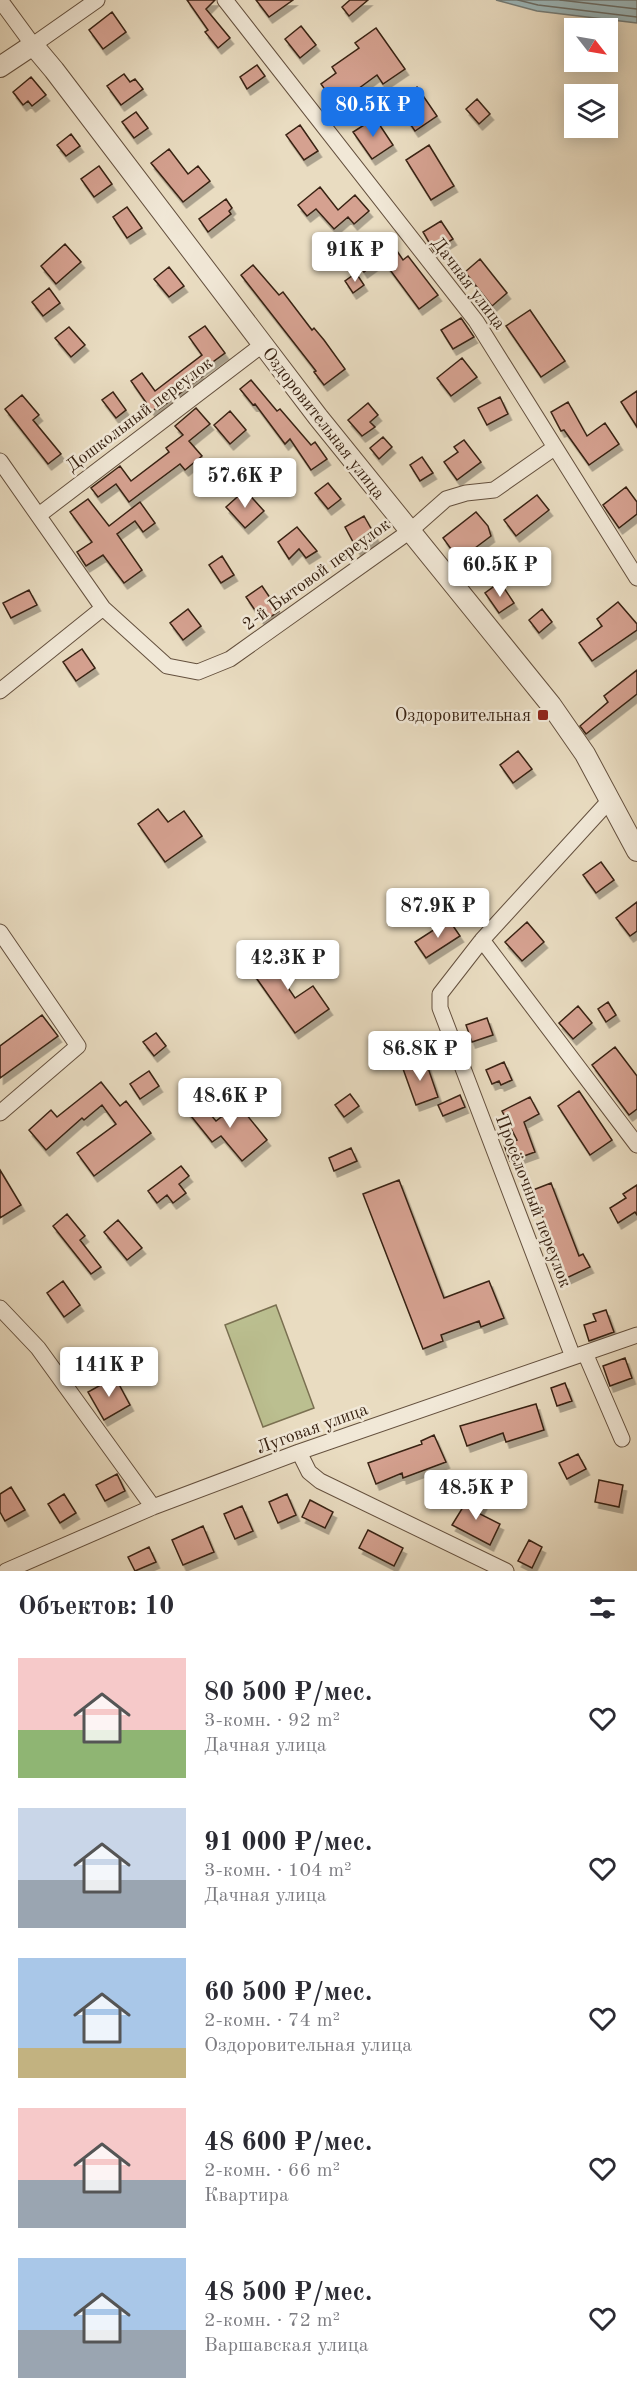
<!DOCTYPE html>
<html lang="ru">
<meta charset="utf-8">
<style>
:root{--surface:#fff;--page:#f7f7f7;--text:#2b2b33;--muted:#7c7c81;--accent:#1a73e8}
body{margin:0;font-family:"Old Standard TT",serif;background:var(--page);color:var(--text);height:100vh;display:flex;flex-direction:column;font-size:22px;white-space:nowrap}
*{box-sizing:border-box;margin:0}
p{font-size:20px;color:var(--muted)}
.icon{flex:none;width:33px;height:33px;fill:none;stroke:currentColor;stroke-width:2;stroke-linecap:round;stroke-linejoin:round}
.map{position:relative;height:1571px;overflow:hidden}
.sheet{display:flex;flex-direction:column;background:var(--surface);flex:1}
.sheet>*{flex:none}
.needle{width:39px;rotate:121deg}
.tools{position:absolute;left:564px;top:18px;display:grid;gap:12px}
.tools a{display:grid;place-items:center;width:54px;height:54px;border-radius:0px;background:var(--surface);box-shadow:0 3px 15px #0003;font-size:30px}
.price{position:absolute;translate:-50% -51px;padding:0 14px;border-radius:6px;background:#fff;color:#222;font-size:20px;line-height:39px;filter:drop-shadow(0 2px 3px #0008)}
.price::after{content:'';position:absolute;left:50%;top:36px;width:18px;height:14px;margin-left:-9px;background:inherit;clip-path:polygon(0 0,100% 0,50% 100%)}
.price.selected{background:var(--accent);color:#fff}
ul{padding:0;list-style:none}
li{display:flex;align-items:center;gap:18px;height:150px;padding:0 18px}
li span{display:grid;place-items:center;flex:none;width:168px;height:120px;border-radius:0px;color:#555}
li>.icon{margin-inline-start:auto}
span .icon{width:72px;height:72px;fill:#fffc;stroke-width:1}
li b{font-size:26px}
h2{display:flex;justify-content:space-between;align-items:center;height:72px;padding:0 18px;font-size:26px}
.map>svg:first-child{display:block}
</style>
<div class="map">
<svg width="637" height="1571" viewBox="0 0 637 1571">
<defs>
<filter id="shadow"><feDropShadow dx="3.5" dy="6" stdDeviation="0" flood-color="#0004"/></filter>
</defs>
<rect width="100%" height="100%" fill="#e9dcc1"/>
<filter id="stains"><feTurbulence type="fractalNoise" baseFrequency=".00333" numOctaves="4"/><feColorMatrix values="0 0 0 0 .2 0 0 0 0 .09 0 0 0 0 .02 0 0 0 .5 -.17"/></filter>
<radialGradient id="worn" r=".72"><stop offset=".6" stop-color="#630" stop-opacity="0"/><stop offset="1" stop-color="#630" stop-opacity=".3"/></radialGradient>
<path fill="#bbbf90" stroke="#7a7051" stroke-width="1.5" d="M276,1305L314,1408L263,1427L225,1325Z"/>
<path fill="#9cb9bd" stroke="#747d79" stroke-width="1.5" d="M496,0H637V23L537,11Z"/>
<g fill="none" stroke-linecap="round" stroke-linejoin="round">
<path stroke="#6a6e68" stroke-width="1.5" d="M518,0L538,5L637,17
M560,0L637,9"/>
</g>
<path fill="#d5a190" stroke="#382212" stroke-width="1.5" filter="url(#shadow)" d="M187,0H215L206,9L230,38L218,48L205,32L208,30Z
M256,0H293L269,17Z
M350,0H368L349,16L342,7Z
M112,12L126,32L103,49L89,30Z
M301,26L316,45L300,58L285,39Z
M376,28L405,69L383,84L377,75L336,105L321,84L336,73L332,67L359,48L355,43Z
M257,65L265,76L247,89L240,77Z
M124,74L130,82L135,79L143,89L121,105L107,86Z
M31,77L46,95L32,106L28,101L23,105L13,92Z
M417,87L437,116L415,131L395,102Z
M477,99L490,114L479,124L466,109Z
M136,112L148,128L134,138L122,122Z
M375,118L393,145L372,159L353,132Z
M300,125L318,151L304,160L286,135Z
M71,134L80,146L66,156L57,145Z
M429,145L454,186L431,200L406,160Z
M169,149L188,174L198,166L210,181L183,202L151,163Z
M99,166L112,184L94,197L81,179Z
M320,187L338,210L355,195L369,211L354,224L348,217L334,229L316,209L307,216L298,205Z
M226,199L232,208L229,211L231,214L208,232L199,219Z
M127,207L142,228L127,238L113,217Z
M441,221L453,239L434,251L423,232Z
M387,236L403,260L408,256L438,295L419,309L382,259L364,272L355,258Z
M65,244L81,262L56,284L41,266Z
M480,259L507,293L492,306L465,272Z
M253,265L279,295L283,292L312,330L314,328L324,340L345,369L324,385L314,372L316,371L241,275Z
M169,267L184,286L169,297L154,279Z
M356,273L364,285L353,293L345,281Z
M49,288L60,303L43,316L32,302Z
M530,310L565,361L541,377L506,326Z
M461,318L474,337L453,349L441,330Z
M205,326L225,353L199,372L203,376L159,409L158,407L152,411L131,381L142,373L155,391L202,355L189,337Z
M69,327L85,345L71,357L55,338Z
M462,358L477,377L451,396L437,378Z
M251,380L277,411L280,409L311,445L315,442L327,459L311,470L290,439L285,444L255,404L253,405L240,389Z
M637,391V427L621,402Z
M113,392L126,410L116,418L102,400Z
M22,395L39,415L33,420L61,454L48,464L5,409Z
M500,397L508,414L487,425L478,408Z
M568,402L587,436L605,423L619,444L589,465L564,430L561,431L551,412Z
M368,403L378,415L370,422L375,427L362,436L348,420Z
M196,408L210,424L189,441L202,456L185,470L180,464L129,502L116,484L98,497L91,488L120,466L131,481L169,452L166,448L183,435L175,426Z
M230,411L246,430L230,444L214,425Z
M383,437L392,447L379,459L370,448Z
M464,440L481,462L457,480L444,462L458,452L454,447Z
M422,457L433,473L420,481L410,465Z
M328,483L341,499L328,509L315,493Z
M626,487L637,502V514L619,528L603,505Z
M245,490L264,511L245,528L226,507Z
M537,495L549,510L516,536L504,520Z
M88,499L109,526L140,502L155,523L143,532L135,521L117,534L142,570L124,583L103,555L86,566L77,552L92,542L70,512Z
M476,512L488,526L491,536L459,560L443,538Z
M364,516L377,539L358,551L345,527Z
M297,527L317,551L306,558L299,549L289,559L278,542Z
M222,556L234,575L221,583L209,565Z
M500,582L514,603L499,613L485,593Z
M262,586L279,611L263,622L246,597Z
M29,590L37,605L11,618L3,603Z
M618,602L637,624V630L592,661L579,643L602,626L597,619Z
M188,609L201,626L183,640L170,623Z
M542,609L552,622L539,633L529,620Z
M82,649L95,668L76,681L63,662Z
M637,670V694L586,734L580,726L608,702L604,696Z
M518,751L532,769L513,783L500,765Z
M158,809L168,822L184,811L202,836L165,862L138,824Z
M601,862L614,880L596,893L583,875Z
M637,902V931L630,936L616,918Z
M449,920L460,936L426,958L415,942Z
M527,922L544,942L522,961L505,942Z
M282,947L297,969L282,979L295,998L313,986L329,1009L295,1033L250,969Z
M608,1002L616,1015L606,1022L598,1009Z
M578,1006L592,1023L573,1039L559,1023Z
M42,1015L58,1036L0,1078V1046Z
M487,1018L493,1035L472,1042L466,1025Z
M156,1033L166,1046L154,1056L143,1042Z
M615,1047L637,1076V1109L629,1115L592,1065Z
M425,1059L438,1097L416,1105L402,1066Z
M504,1062L512,1080L501,1085L499,1081L492,1084L486,1070Z
M149,1071L159,1086L140,1099L130,1084Z
M101,1082L120,1106L126,1101L151,1133L94,1176L77,1153L116,1124L102,1105L84,1120L82,1118L46,1150L29,1130L51,1110L57,1117Z
M579,1091L612,1140L590,1155L558,1106Z
M350,1094L359,1106L344,1117L335,1105Z
M460,1095L465,1107L443,1116L438,1105Z
M530,1097L539,1114L524,1122L535,1152L510,1161L504,1145L517,1140L502,1111Z
M199,1101L216,1121L238,1104L267,1140L242,1161L221,1136L212,1142L187,1111Z
M351,1148L357,1161L334,1171L329,1158Z
M181,1166L189,1176L179,1184L186,1193L173,1203L167,1195L157,1203L148,1191Z
M0,1170L21,1205L0,1218Z
M399,1180L444,1298L489,1281L504,1318L481,1327L479,1321L441,1335L443,1341L423,1349L363,1194Z
M551,1183L579,1256L583,1254L590,1267L558,1282L552,1268L560,1265L533,1190Z
M637,1185V1215L635,1212L618,1223L610,1208L626,1198L623,1194Z
M67,1214L85,1236L80,1240L101,1267L91,1274L53,1226Z
M118,1220L142,1248L127,1260L104,1232Z
M63,1281L80,1305L64,1317L47,1293Z
M606,1310L614,1332L589,1341L584,1325L596,1321L593,1314Z
M625,1358L632,1378L610,1386L603,1366Z
M115,1377L130,1405L104,1420L88,1392Z
M565,1383L572,1401L557,1406L551,1388Z
M536,1404L544,1430L506,1442L503,1433L467,1446L460,1426Z
M434,1435L446,1462L403,1478L402,1473L376,1484L368,1463L422,1444L421,1441Z
M578,1454L586,1469L567,1479L559,1463Z
M117,1474L125,1491L105,1501L96,1485Z
M599,1480L623,1485L619,1507L595,1502Z
M11,1487L25,1510L5,1521L0,1512V1494Z
M64,1494L76,1513L60,1523L48,1504Z
M287,1494L296,1515L278,1523L269,1502Z
M471,1494L484,1502L478,1513L500,1524L490,1545L452,1525Z
M310,1500L333,1512L325,1528L302,1517Z
M242,1506L253,1531L235,1539L224,1514Z
M203,1526L214,1552L183,1565L172,1540Z
M368,1530L403,1548L394,1566L359,1548Z
M529,1540L542,1547L532,1568L518,1561Z
M149,1547L156,1562L135,1571L128,1557Z"/>
<g fill="none" stroke-linecap="round" stroke-linejoin="round">
<g stroke="#64503e" stroke-width="17">
<path id="minor" d="M0,0L33,45L97,0
M225,0L476,321L637,578
M0,461L103,608L167,666L198,672L230,659L410,531L446,499L466,493L494,490L554,448
M39,515L262,345
M0,691L103,608
M0,932L78,1046L0,1113
M482,940L637,1145
M0,1308L38,1348L153,1507
M585,1353L622,1439
M573,1357L440,1008V994L482,940L609,801
M299,1452L309,1472L320,1481L506,1571
M6,1571L153,1507L299,1452L637,1335"/>
</g>
<g stroke="#64503e" stroke-width="22">
<path id="tertiary" d="M0,67L33,45L54,70L318,417L551,705L585,754L637,851"/>
</g>
<use href="#minor" stroke="#f1e8d7" stroke-width="15"/>
<use href="#tertiary" stroke="#f1e8d7" stroke-width="20"/>
</g>
<rect fill="#8f2418" stroke="#f1e8d7" stroke-width="2" x="537" y="709" width="12" height="12" rx="3"/>
<g text-anchor="middle" stroke-width="5" stroke-linejoin="round" paint-order="stroke">
<g font-size="18" fill="#382212" stroke="#f1e8d7">
<text transform="translate(469 283) rotate(53)" y="6">Дачная улица</text>
<text transform="translate(139 414) rotate(-37)" y="6">Дошкольный переулок</text>
<text transform="translate(324 423) rotate(52)" y="6">Оздоровительная улица</text>
<text transform="translate(316 574) rotate(-36)" y="6">2-й Бытовой переулок</text>
<text transform="translate(534 1201) rotate(69)" y="6">Просёлочный переулок</text>
<text transform="translate(312 1428) rotate(-20)" y="6">Луговая улица</text>
</g>
<g font-size="18" fill="#382212" stroke="#f1e8d7" text-anchor="end">
<text x="531" y="721">Оздоровительная</text>
</g>
</g>
<rect width="100%" height="100%" filter="url(#stains)"/>
<rect width="100%" height="100%" fill="url(#worn)"/>
</svg>
<div class="tools">
<a><svg class="needle" viewBox="-14 -14 28 28"><path d="M0-13l5 13h-10z" fill="#e53935"/><path d="M0 13l5-13h-10z" fill="#7c7c81"/></svg></a>
<a><svg class="icon" aria-label="layers" viewBox="0 0 24 24"><path d="M12 4l9 5-9 5-9-5zM3 14l9 5 9-5"/></svg></a>
</div>
<b class="price selected" style="left:373px;top:138px">80.5K ₽</b>
<b class="price" style="left:355px;top:283px">91K ₽</b>
<b class="price" style="left:245px;top:509px">57.6K ₽</b>
<b class="price" style="left:500px;top:598px">60.5K ₽</b>
<b class="price" style="left:438px;top:939px">87.9K ₽</b>
<b class="price" style="left:288px;top:991px">42.3K ₽</b>
<b class="price" style="left:420px;top:1082px">86.8K ₽</b>
<b class="price" style="left:230px;top:1129px">48.6K ₽</b>
<b class="price" style="left:109px;top:1398px">141K ₽</b>
<b class="price" style="left:476px;top:1521px">48.5K ₽</b>
</div>
<section class="sheet">
<h2>Объектов: 10<svg class="icon" aria-label="filters" viewBox="0 0 24 24"><path d="M4 7h16M4 17h16"/><circle cx="9" cy="7" r="2"/><circle cx="15" cy="17" r="2"/></svg></h2>
<ul>
<li><span style="background:linear-gradient(#f6c9c9 60%,#8fb573 0)"><svg class="icon" aria-label="home" viewBox="0 0 24 24"><path d="M3 11l9-7 9 7M6 9v11h12V9"/></svg></span><div><b>80 500 ₽/мес.</b><p>3-комн. · 92 m²</p><p>Дачная улица</p></div><svg class="icon" aria-label="heart" viewBox="0 0 24 24"><path d="M12 20l-8-8c-3-5 5-10 8-4 3-6 11-1 8 4z"/></svg></li>
<li><span style="background:linear-gradient(#c9d6e8 60%,#9aa5b1 0)"><svg class="icon" aria-label="home" viewBox="0 0 24 24"><path d="M3 11l9-7 9 7M6 9v11h12V9"/></svg></span><div><b>91 000 ₽/мес.</b><p>3-комн. · 104 m²</p><p>Дачная улица</p></div><svg class="icon" aria-label="heart" viewBox="0 0 24 24"><path d="M12 20l-8-8c-3-5 5-10 8-4 3-6 11-1 8 4z"/></svg></li>
<li><span style="background:linear-gradient(#a9c7e8 75%,#c2b280 0)"><svg class="icon" aria-label="home" viewBox="0 0 24 24"><path d="M3 11l9-7 9 7M6 9v11h12V9"/></svg></span><div><b>60 500 ₽/мес.</b><p>2-комн. · 74 m²</p><p>Оздоровительная улица</p></div><svg class="icon" aria-label="heart" viewBox="0 0 24 24"><path d="M12 20l-8-8c-3-5 5-10 8-4 3-6 11-1 8 4z"/></svg></li>
<li><span style="background:linear-gradient(#f6c9c9 60%,#9aa5b1 0)"><svg class="icon" aria-label="home" viewBox="0 0 24 24"><path d="M3 11l9-7 9 7M6 9v11h12V9"/></svg></span><div><b>48 600 ₽/мес.</b><p>2-комн. · 66 m²</p><p>Квартира</p></div><svg class="icon" aria-label="heart" viewBox="0 0 24 24"><path d="M12 20l-8-8c-3-5 5-10 8-4 3-6 11-1 8 4z"/></svg></li>
<li><span style="background:linear-gradient(#a9c7e8 60%,#9aa5b1 0)"><svg class="icon" aria-label="home" viewBox="0 0 24 24"><path d="M3 11l9-7 9 7M6 9v11h12V9"/></svg></span><div><b>48 500 ₽/мес.</b><p>2-комн. · 72 m²</p><p>Варшавская улица</p></div><svg class="icon" aria-label="heart" viewBox="0 0 24 24"><path d="M12 20l-8-8c-3-5 5-10 8-4 3-6 11-1 8 4z"/></svg></li>
</ul>
</section>
